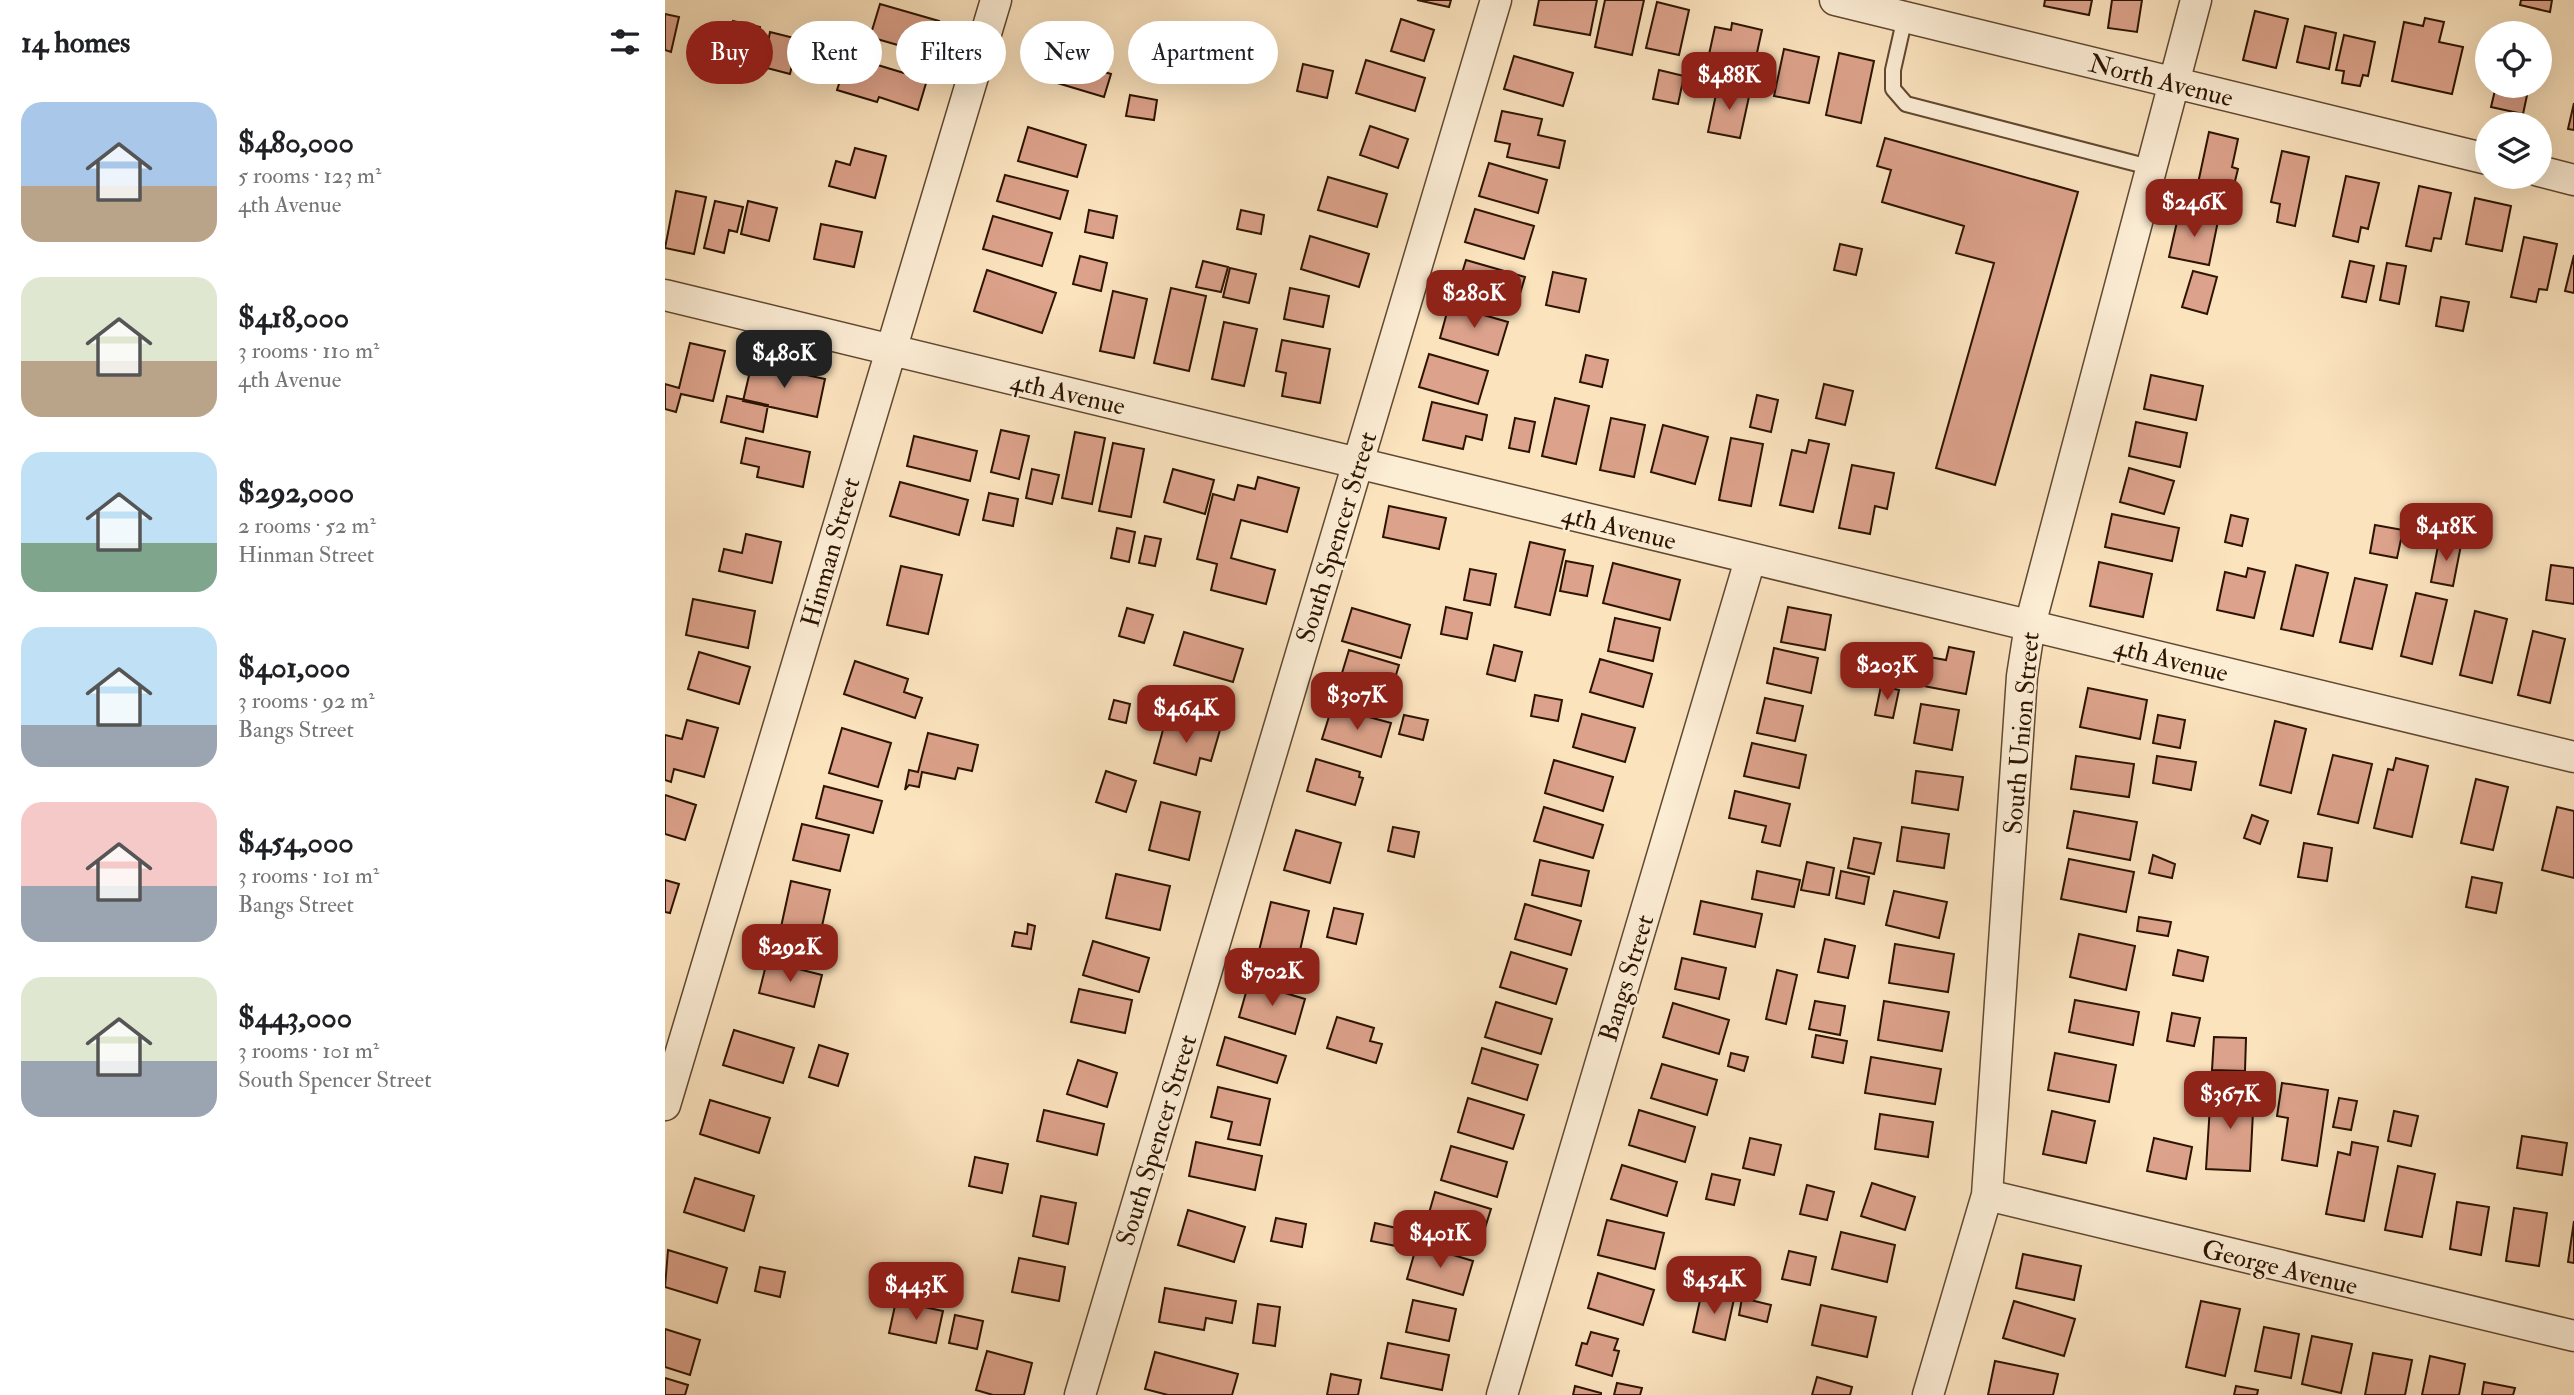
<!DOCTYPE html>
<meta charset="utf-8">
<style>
:root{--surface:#fff;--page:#f2f2f2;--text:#202124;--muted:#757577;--accent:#8f2418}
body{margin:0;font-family:"IM FELL Double Pica",serif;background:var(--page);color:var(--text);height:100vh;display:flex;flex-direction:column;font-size:26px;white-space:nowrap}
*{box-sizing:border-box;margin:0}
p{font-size:23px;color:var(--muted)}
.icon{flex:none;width:38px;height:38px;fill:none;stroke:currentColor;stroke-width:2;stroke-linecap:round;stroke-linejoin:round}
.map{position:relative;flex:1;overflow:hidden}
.details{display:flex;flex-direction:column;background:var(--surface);width:665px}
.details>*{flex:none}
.hud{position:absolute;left:21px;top:21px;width:665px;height:63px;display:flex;gap:14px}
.tools{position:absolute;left:1810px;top:21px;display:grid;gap:14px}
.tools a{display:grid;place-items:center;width:77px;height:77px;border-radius:50%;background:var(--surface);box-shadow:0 7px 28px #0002;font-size:35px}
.price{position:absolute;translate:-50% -60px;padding:0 16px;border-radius:14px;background:var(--accent);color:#fff;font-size:23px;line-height:46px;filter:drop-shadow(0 2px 4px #0008)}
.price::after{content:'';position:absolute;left:50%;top:42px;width:21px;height:16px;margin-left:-10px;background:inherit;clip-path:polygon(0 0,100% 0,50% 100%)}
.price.current{background:#222;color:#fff}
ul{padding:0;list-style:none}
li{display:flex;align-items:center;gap:21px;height:175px;padding:0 21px}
li span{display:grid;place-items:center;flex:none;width:196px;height:140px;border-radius:21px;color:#555}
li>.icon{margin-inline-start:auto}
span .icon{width:84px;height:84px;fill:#fffc;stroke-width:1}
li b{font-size:30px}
h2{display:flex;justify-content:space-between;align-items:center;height:84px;padding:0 21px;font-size:30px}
.pill{padding:0 24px;border-radius:32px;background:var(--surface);box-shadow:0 7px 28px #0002;font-size:24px;line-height:63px}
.pill.current{background:var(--accent);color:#fff}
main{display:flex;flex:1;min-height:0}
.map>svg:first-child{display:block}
</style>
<main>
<section class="details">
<h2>14 homes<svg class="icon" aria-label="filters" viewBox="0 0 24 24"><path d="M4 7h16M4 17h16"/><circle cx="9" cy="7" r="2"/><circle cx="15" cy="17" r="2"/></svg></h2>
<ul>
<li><span style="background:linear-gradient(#a9c7e8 60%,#b9a48a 0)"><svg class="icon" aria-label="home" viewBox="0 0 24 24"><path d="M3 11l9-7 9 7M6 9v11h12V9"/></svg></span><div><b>$480,000</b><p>5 rooms · 123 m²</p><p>4th Avenue</p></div></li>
<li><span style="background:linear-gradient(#dfe7d0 60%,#b9a48a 0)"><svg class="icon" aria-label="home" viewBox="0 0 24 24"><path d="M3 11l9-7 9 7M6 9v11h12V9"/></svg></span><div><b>$418,000</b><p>3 rooms · 110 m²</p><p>4th Avenue</p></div></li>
<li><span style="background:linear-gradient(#bfe0f5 65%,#7fa58c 0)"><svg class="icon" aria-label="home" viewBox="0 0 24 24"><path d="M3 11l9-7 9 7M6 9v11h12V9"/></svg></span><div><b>$292,000</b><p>2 rooms · 52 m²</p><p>Hinman Street</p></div></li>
<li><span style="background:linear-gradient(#bfe0f5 70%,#9aa5b1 0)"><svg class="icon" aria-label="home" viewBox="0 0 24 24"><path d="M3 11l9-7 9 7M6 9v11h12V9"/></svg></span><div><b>$401,000</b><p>3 rooms · 92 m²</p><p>Bangs Street</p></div></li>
<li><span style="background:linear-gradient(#f6c9c9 60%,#9aa5b1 0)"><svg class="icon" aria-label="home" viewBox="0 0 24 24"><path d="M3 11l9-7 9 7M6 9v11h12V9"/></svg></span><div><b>$454,000</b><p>3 rooms · 101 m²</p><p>Bangs Street</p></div></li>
<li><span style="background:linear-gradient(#dfe7d0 60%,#9aa5b1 0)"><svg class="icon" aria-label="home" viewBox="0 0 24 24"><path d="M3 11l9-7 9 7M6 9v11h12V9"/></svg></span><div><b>$443,000</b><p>3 rooms · 101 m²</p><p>South Spencer Street</p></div></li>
</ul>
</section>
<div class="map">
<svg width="1909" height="1395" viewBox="0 0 1909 1395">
<rect width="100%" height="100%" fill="#fbe3be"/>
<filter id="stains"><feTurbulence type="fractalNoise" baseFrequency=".00286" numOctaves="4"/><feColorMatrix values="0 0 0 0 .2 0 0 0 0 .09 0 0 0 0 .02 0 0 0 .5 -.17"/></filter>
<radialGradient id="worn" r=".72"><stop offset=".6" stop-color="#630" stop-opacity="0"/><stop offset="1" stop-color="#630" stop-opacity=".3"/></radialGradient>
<path fill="#dca28b" stroke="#2d1401" stroke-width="2" d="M752,0H786L784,7Z
M874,0H932L925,35L869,25Z
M940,0H979L967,55L930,47Z
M1380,0H1427L1424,15L1379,6Z
M1447,0H1477L1472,32L1443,28Z
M1856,0H1887L1885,12L1855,5Z
M992,2L1024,10L1014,55L981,48Z
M215,4L274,21L264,54L205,37Z
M1590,11L1623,19L1611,68L1578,60Z
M0,14L14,17L6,52L0,50Z
M1760,18L1779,22L1774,42L1798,47L1787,94L1727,81L1739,22L1758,26Z
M736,19L769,30L759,61L726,51Z
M68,21L95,27L86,70L59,64Z
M1067,23L1097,30L1086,80L1058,74L1060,63L1043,59L1050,27L1066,30Z
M1640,26L1671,33L1664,69L1632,62Z
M105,32L133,39L125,74L98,67Z
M1679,35L1710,42L1703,76L1698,75L1695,86L1677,83L1679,71L1671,70Z
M379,43L429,58L426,68L446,74L439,97L369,76Z
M1119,49L1154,57L1144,103L1109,96Z
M1174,53L1209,61L1196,123L1161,115Z
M183,56L262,80L253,110L214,97L212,102L172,90Z
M849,56L908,73L898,106L839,89Z
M701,60L760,78L750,111L691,93Z
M638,64L668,71L662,98L632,91Z
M994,70L1019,76L1013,104L988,99Z
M1053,85L1085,92L1075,138L1043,132Z
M1831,86H1864L1858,114L1826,107Z
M465,95L492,100L489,120L461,116Z
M1909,103V130L1903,129Z
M837,111L877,119L873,135L900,141L894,168L842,157L845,144L830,141Z
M705,126L743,139L733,168L695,155Z
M363,127L421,145L412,177L353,161Z
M1544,132L1573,139L1567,167L1573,169L1563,209L1539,204L1542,190L1532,188Z
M1220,138L1413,192L1330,485L1271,468L1329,263L1291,253L1299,226L1217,202L1226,170L1212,166Z
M190,148L221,156L210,198L164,186L171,161L185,165Z
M1617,151L1644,157L1630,226L1612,222L1615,204L1606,202Z
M824,163L882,180L873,213L814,196Z
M340,175L403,191L395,219L332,201Z
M1681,176L1714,183L1703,229L1696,227L1693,242L1668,236Z
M663,177L722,194L712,227L653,210Z
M1754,186L1786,193L1776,239L1769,238L1766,251L1741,246Z
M11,191L41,197L29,254L0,248Z
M1810,198L1846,206L1837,251L1801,244Z
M50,201L78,207L72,232L64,230L59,253L39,248Z
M83,201L112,208L104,241L76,234Z
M810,209L869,226L859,259L800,242Z
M424,210L452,216L448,238L420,232Z
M576,210L599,215L596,234L572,229Z
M1514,213L1553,221L1544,265L1504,257Z
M328,216L387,233L377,266L318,249Z
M156,224L197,232L189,267L149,259Z
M645,236L704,254L694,287L636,269Z
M1859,237L1892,244L1882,290L1874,289L1871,302L1846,297Z
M1175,244L1197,249L1191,275L1169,270Z
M1909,255V293L1900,291Z
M415,256L442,263L436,291L408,284Z
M801,260L860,277L850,310L791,293Z
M538,261L563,267L556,292L531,287Z
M1685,261L1709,266L1701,302L1677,297Z
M1722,263L1741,266L1734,304L1715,300Z
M565,268L591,274L584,303L558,297Z
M322,270L391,293L377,333L309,311Z
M1528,271L1552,277L1542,314L1517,307Z
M888,272L921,279L914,312L881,305Z
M506,288L541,296L524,371L489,363Z
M625,288L664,296L658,327L619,319Z
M448,291L482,299L469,358L435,351Z
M1776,297L1804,302L1798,331L1771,326Z
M784,305L843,322L833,355L775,338Z
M559,322L592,329L579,386L547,379Z
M617,340L665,349L655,403L617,396L621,373L611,371Z
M25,343L60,351L48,401L16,394L11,412L0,409V384L14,388Z
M764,354L823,371L813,404L754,387Z
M921,355L943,360L937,387L915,382Z
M87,363L160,379L152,417L78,401Z
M1486,375L1538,386L1531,420L1479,409Z
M1159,384L1188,391L1180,425L1151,418Z
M1092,395L1113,400L1106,432L1085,427Z
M62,396L103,405L98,432L56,422Z
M890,398L924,406L911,464L877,456Z
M767,402L822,415L817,440L801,436L798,449L758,440Z
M850,418L870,422L864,452L844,448Z
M946,418L980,425L969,477L935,470Z
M1471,422L1522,433L1515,467L1464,456Z
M998,425L1043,437L1030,484L986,472Z
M336,430L364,436L354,479L326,472Z
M410,432L440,438L427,504L397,498Z
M249,436L312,451L305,481L242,466Z
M81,438L145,452L138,487L92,477L94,467L76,463Z
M1066,438L1098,444L1086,506L1054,500Z
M1144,440L1164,444L1148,512L1115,505L1127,450L1141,453Z
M448,443L479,449L466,517L434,511Z
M1187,465L1229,473L1222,509L1210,506L1205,534L1174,528Z
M1464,468L1509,481L1499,514L1455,502Z
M367,469L394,475L387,504L361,498Z
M508,469L549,480L540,514L499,502Z
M593,477L634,488L622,532L576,520L566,558L610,570L601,604L546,590L552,564L532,559L548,494L569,500L573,485L590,489Z
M235,482L303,500L294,535L225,516Z
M324,493L353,499L348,526L318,520Z
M724,506L781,518L774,549L718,537Z
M1447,514L1514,528L1507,561L1440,547Z
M1566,515L1583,519L1577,546L1560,542Z
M1710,525L1738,530L1732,558L1705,553Z
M452,528L470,532L464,562L446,558Z
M81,534L116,542L107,583L54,571L59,549L77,553Z
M480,536L496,539L490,566L474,563Z
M1774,541L1796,545L1788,586L1766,582Z
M865,542L900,550L885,615L850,607Z
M901,561L928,566L922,596L895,591Z
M1434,562L1487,574L1478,617L1425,606Z
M948,563L1015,580L1005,620L938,603Z
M1631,565L1663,573L1648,636L1616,629Z
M1886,565L1909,568V604L1881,600Z
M236,566L277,575L263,634L222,625Z
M1583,568L1600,572L1589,618L1552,610L1560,572L1581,577Z
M805,569L831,574L825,605L799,600Z
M1690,578L1722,585L1707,649L1675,642Z
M1751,593L1782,600L1767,664L1736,656Z
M28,599L90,611L83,648L21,635Z
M781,607L807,613L802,639L776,634Z
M1123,607L1166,615L1160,650L1116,642Z
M462,608L488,615L479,643L454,636Z
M687,608L745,625L736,658L677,641Z
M1810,611L1842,619L1827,683L1795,675Z
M950,618L995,628L988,661L943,651Z
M1868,631L1900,639L1885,703L1853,695Z
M519,632L578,649L568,682L509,665Z
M829,645L857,652L850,681L822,674Z
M1284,647L1309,652L1301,694L1253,685L1258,656L1281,660Z
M1109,648L1153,658L1146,693L1102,683Z
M684,650L734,665L724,698L674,683Z
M34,652L85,667L74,704L23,689Z
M935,659L987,674L978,707L925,692Z
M190,661L243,679L239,692L257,698L250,718L179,694Z
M1216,686L1234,690L1228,718L1210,715Z
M1423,688L1482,700L1475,739L1415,727Z
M870,695L897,700L893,721L866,716Z
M1100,698L1138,706L1130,741L1092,733Z
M449,700L465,704L461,723L444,719Z
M1256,704L1294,710L1287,750L1249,743Z
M667,707L726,723L716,757L657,739Z
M917,714L970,728L960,762L908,747Z
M502,715L555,730L546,761L535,758L531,775L489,763Z
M739,715L763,720L758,740L734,734Z
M1493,715L1520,720L1515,748L1488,743Z
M22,720L53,728L39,777L9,769L6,782L0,780V735L17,739Z
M1610,721L1641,729L1626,793L1595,785Z
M177,728L226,743L213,787L164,773Z
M263,733L313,745L307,771L293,768L290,779L257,772L254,787L244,785L240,790L244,770L253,772Z
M1087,743L1141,755L1134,788L1079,776Z
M1668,755L1707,764L1693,823L1653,814Z
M1411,756L1469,764L1464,797L1406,789Z
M1492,756L1531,762L1526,790L1488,783Z
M1731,758L1763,766L1747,837L1709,828L1723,769L1728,770Z
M651,759L695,772L694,777L698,778L690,805L642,791Z
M889,760L948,777L938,811L880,793Z
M441,771L471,781L461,812L431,802Z
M1251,771L1298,777L1293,810L1247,803Z
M1811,779L1843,787L1828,850L1796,843Z
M159,786L217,801L208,833L151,818Z
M1070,791L1125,804L1115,846L1097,842L1101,826L1064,818Z
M0,795L31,805L20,840L0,834Z
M496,802L535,812L524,860L484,850Z
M879,807L938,825L928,858L869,841Z
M1892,807L1909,811V878L1877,870Z
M1409,811L1472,822L1465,860L1402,848Z
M1587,815L1603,821L1595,844L1579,838Z
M137,824L184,835L175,871L128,860Z
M728,827L754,832L749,857L723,851Z
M1237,827L1284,834L1279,868L1232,861Z
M631,830L676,843L665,883L619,870Z
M1189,838L1216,843L1209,874L1183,868Z
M1639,843L1667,848L1662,881L1633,877Z
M1488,855L1510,864L1507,878L1484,873Z
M1404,859L1469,872L1461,912L1396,899Z
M875,860L924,871L916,906L867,895Z
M1142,862L1169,868L1164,895L1136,890Z
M1092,871L1135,880L1129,907L1087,899Z
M1176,871L1204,877L1199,904L1171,898Z
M451,874L505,886L495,930L441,918Z
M1807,877L1837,883L1831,913L1801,907Z
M0,880L14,884L5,913L0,912Z
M126,881L165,890L155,935L116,927Z
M1229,891L1282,902L1274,938L1221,925Z
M1036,901L1097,914L1090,947L1029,934Z
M606,902L644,911L631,968L592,959Z
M860,904L916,921L906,955L850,939Z
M669,908L698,914L691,944L662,937Z
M1474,917L1506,922L1503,936L1472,931Z
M363,924L370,926L366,949L347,946L350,932L362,934Z
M1414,934L1470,946L1461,990L1405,977Z
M1160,939L1190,946L1183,978L1153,972Z
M428,941L484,958L474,992L418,975Z
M1230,944L1289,954L1283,992L1224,983Z
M1513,950L1543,957L1538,981L1508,975Z
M846,952L902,969L891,1004L835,987Z
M1017,958L1061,968L1054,999L1010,989Z
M102,961L157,975L149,1007L94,993Z
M1112,970L1132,975L1121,1024L1101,1019Z
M584,982L640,999L630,1034L574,1017Z
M414,989L467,1000L460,1033L406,1022Z
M1410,1000L1474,1012L1468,1045L1404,1032Z
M1150,1001L1180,1006L1175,1035L1144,1029Z
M1219,1001L1284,1012L1277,1051L1213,1040Z
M831,1002L887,1019L876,1054L820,1037Z
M1008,1003L1064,1020L1054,1054L998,1037Z
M1507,1013L1535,1018L1529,1046L1502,1041Z
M672,1017L709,1028L705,1041L717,1044L711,1063L662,1048Z
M69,1030L129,1048L118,1083L58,1065Z
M1151,1035L1182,1041L1178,1063L1147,1057Z
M560,1037L621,1056L612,1083L552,1065Z
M1549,1037L1581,1038L1580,1071L1547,1070Z
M154,1045L183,1054L173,1086L144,1077Z
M817,1048L873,1065L862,1100L807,1083Z
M1066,1053L1083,1057L1079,1071L1063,1066Z
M1390,1053L1451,1065L1444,1102L1383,1090Z
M1206,1057L1276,1069L1270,1104L1200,1093Z
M413,1060L452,1073L442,1107L402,1094Z
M997,1064L1052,1080L1042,1115L986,1098Z
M1617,1083L1663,1090L1652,1166L1617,1160L1623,1118L1612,1116Z
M553,1087L605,1099L595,1145L563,1139L567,1122L546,1117Z
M1546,1090L1589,1092L1585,1171L1541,1169Z
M803,1098L859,1115L848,1149L793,1132Z
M1674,1098L1692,1101L1686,1130L1668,1127Z
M45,1100L105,1118L94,1153L35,1134Z
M379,1110L439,1124L432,1155L372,1141Z
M974,1110L1030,1127L1020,1162L964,1145Z
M1387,1111L1430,1121L1421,1163L1378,1154Z
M1729,1111L1753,1116L1746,1146L1723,1141Z
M1215,1114L1268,1122L1263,1157L1210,1149Z
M1857,1136L1902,1143L1897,1175L1852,1168Z
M1085,1138L1116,1145L1109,1175L1078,1168Z
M1489,1138L1527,1147L1521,1179L1482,1171Z
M531,1142L597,1156L590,1190L524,1176Z
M1687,1142L1713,1147L1699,1221L1661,1214L1673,1152L1685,1155Z
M786,1146L842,1162L832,1197L776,1180Z
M310,1157L343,1164L337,1193L304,1186Z
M957,1165L1012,1182L1002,1216L946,1199Z
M1733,1166L1770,1174L1757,1237L1720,1230Z
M1047,1174L1075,1180L1069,1205L1041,1199Z
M30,1178L89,1196L79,1231L19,1212Z
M1207,1183L1250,1197L1240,1230L1196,1216Z
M1142,1185L1169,1192L1162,1220L1135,1214Z
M770,1192L826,1209L815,1244L760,1227Z
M376,1196L411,1203L403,1244L368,1236Z
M1792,1202L1824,1207L1816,1255L1785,1249Z
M1849,1208L1882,1213L1874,1266L1841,1261Z
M523,1210L580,1227L569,1262L513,1245Z
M611,1218L641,1224L637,1247L606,1241Z
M942,1220L999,1233L990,1269L933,1255Z
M1909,1221V1263L1903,1262Z
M710,1223L740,1230L736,1247L706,1241Z
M1176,1232L1230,1245L1222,1282L1167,1269Z
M752,1244L808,1261L798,1295L742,1279Z
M3,1250L62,1268L52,1303L0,1287Z
M1124,1251L1151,1257L1145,1285L1117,1279Z
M1358,1254L1416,1266L1409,1300L1351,1288Z
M354,1258L400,1267L394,1301L347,1292Z
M95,1267L120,1272L115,1297L90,1291Z
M933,1273L989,1290L978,1325L923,1308Z
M500,1288L571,1301L567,1323L541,1318L539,1330L494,1322Z
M1037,1291L1069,1299L1060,1340L1028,1332Z
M1077,1298L1106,1305L1102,1322L1074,1315Z
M748,1300L791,1309L784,1341L741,1332Z
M231,1301L278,1311L271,1343L224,1333Z
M1349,1301L1410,1319L1399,1356L1338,1338Z
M1536,1301L1575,1309L1560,1376L1521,1367Z
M593,1304L615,1307L610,1346L588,1343Z
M1156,1305L1211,1317L1202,1357L1147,1345Z
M290,1315L318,1321L312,1349L284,1343Z
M1599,1327L1634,1334L1626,1378L1590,1371Z
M0,1329L35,1340L25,1375L0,1367Z
M926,1332L953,1339L949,1350L954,1351L947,1376L911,1365L917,1343L922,1344Z
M1647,1336L1687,1344L1676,1393L1637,1384Z
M723,1343L784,1355L777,1390L716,1378Z
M322,1351L367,1363L359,1395H328L311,1390Z
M490,1352L573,1374L567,1395H503L480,1389Z
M1708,1353L1747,1360L1740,1395H1700Z
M1765,1356L1800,1364L1794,1395H1757Z
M1330,1361L1393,1374L1388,1395H1323Z
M666,1374L696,1380L693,1395H662Z
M1152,1377L1187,1387L1185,1395H1147Z
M0,1378L23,1385L20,1395H0Z
M1819,1382L1850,1388L1848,1395H1817Z
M952,1383L977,1388L975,1395H949Z
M910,1386L936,1393V1395H908Z
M1571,1386L1593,1390L1592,1395H1569Z"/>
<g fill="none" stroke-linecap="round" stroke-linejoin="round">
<g stroke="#604830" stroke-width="18">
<path id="lane" d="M1240,17L1228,70V89L1241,104L1488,168"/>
</g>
<g stroke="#604830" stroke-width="33">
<path id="street" d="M1170,0L1822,159
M1874,171L1909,180
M0,295C636,450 1273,603 1909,757
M0,1105L331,0
M1322,1195L1909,1336
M415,1395L831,0
M837,1395L1085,560
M1263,1395L1322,1195L1357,676L1365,625L1531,0"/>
</g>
<use href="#lane" stroke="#fcedd5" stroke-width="14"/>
<use href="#street" stroke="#fcedd5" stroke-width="30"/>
</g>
<g text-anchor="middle" stroke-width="5" stroke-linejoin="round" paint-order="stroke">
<g font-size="26" fill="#2d1401" stroke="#fcedd5">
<text transform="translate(1496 80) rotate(14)" y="9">North Avenue</text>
<text transform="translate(403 393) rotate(13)" y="9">4th Avenue</text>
<text transform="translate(954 527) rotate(14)" y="9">4th Avenue</text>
<text transform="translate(671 537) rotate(-73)" y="9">South Spencer Street</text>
<text transform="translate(165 552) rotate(-74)" y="9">Hinman Street</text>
<text transform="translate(1506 659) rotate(14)" y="9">4th Avenue</text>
<text transform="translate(1356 733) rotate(-85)" y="9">South Union Street</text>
<text transform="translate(961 978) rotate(-73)" y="9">Bangs Street</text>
<text transform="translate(491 1140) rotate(-73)" y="9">South Spencer Street</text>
<text transform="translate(1615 1267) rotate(14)" y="9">George Avenue</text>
</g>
</g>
<rect width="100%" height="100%" filter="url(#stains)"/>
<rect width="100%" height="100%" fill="url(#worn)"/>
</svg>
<div class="tools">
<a><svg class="icon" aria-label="locate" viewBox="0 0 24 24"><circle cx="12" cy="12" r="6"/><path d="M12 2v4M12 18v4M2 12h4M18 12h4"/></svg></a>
<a><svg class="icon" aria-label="layers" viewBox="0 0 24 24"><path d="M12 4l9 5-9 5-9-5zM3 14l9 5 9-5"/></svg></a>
</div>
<b class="price" style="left:1064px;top:112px">$488K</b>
<b class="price" style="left:1529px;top:239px">$246K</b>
<b class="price" style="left:809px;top:330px">$280K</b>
<b class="price current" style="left:119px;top:390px">$480K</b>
<b class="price" style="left:1781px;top:563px">$418K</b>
<b class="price" style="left:1222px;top:702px">$203K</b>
<b class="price" style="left:692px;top:732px">$307K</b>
<b class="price" style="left:521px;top:745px">$464K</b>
<b class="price" style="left:125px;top:984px">$292K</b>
<b class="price" style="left:607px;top:1008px">$702K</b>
<b class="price" style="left:1565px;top:1131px">$367K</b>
<b class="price" style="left:775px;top:1270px">$401K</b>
<b class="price" style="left:1049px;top:1316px">$454K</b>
<b class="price" style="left:251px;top:1322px">$443K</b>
<div class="hud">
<a class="pill current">Buy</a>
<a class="pill">Rent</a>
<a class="pill">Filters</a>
<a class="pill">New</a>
<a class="pill">Apartment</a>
</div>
</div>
</main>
